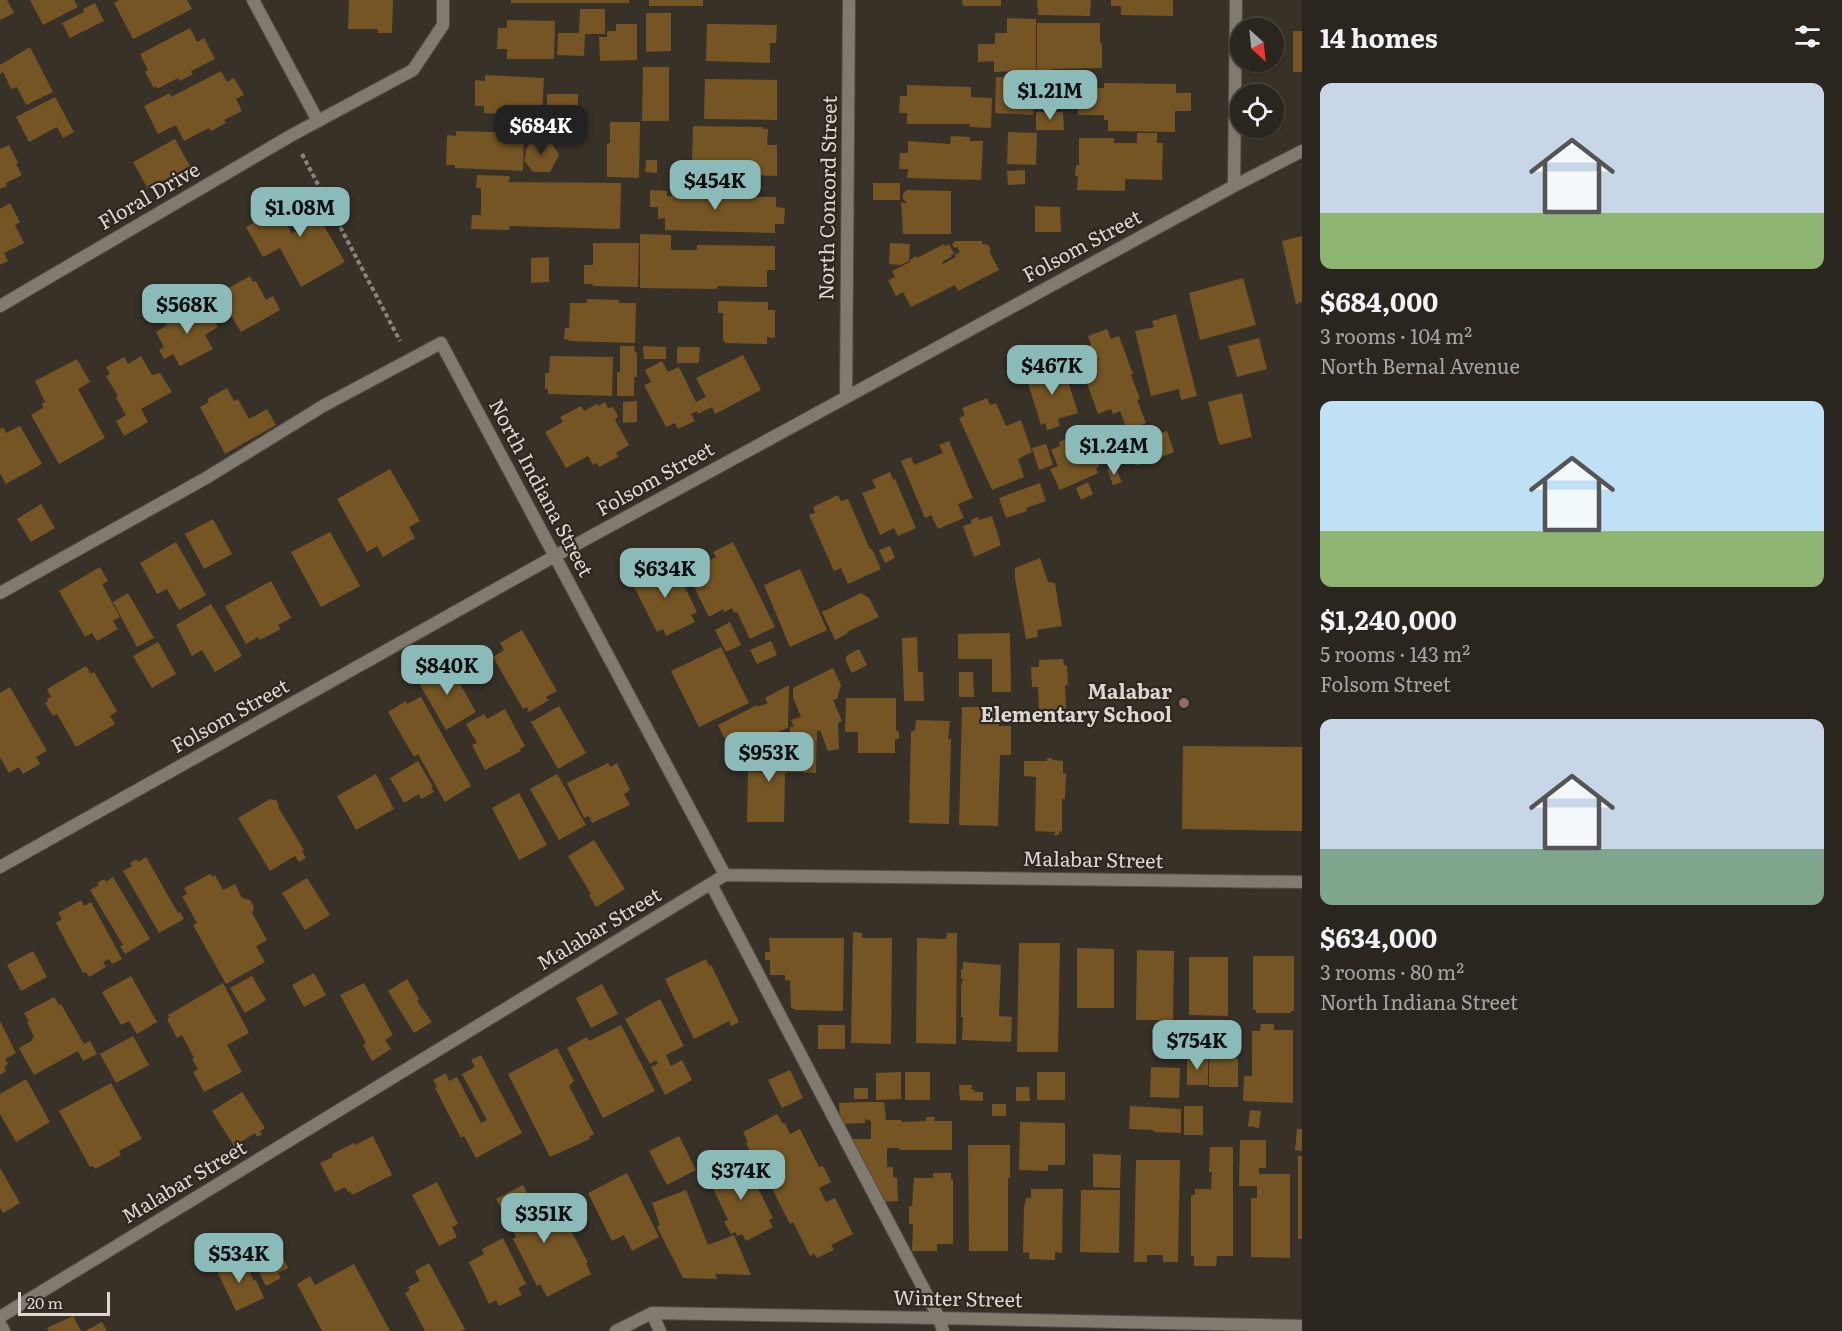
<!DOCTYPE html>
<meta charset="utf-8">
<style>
:root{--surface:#2a251e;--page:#36312b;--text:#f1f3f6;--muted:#a5a5a4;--line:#46423c;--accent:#8bbbb9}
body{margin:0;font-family:Literata,serif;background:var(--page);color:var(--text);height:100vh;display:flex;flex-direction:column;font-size:22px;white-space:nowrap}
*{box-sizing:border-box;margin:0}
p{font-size:20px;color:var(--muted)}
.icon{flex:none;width:33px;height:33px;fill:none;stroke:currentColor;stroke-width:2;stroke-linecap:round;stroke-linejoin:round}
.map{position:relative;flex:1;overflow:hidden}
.sheet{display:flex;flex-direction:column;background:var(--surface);width:540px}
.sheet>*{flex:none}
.needle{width:39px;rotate:153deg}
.controls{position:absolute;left:1230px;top:18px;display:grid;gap:12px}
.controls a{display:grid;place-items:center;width:54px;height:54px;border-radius:50%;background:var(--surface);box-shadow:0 2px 4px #0004,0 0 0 2px var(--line);font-size:30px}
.scale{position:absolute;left:18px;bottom:15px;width:92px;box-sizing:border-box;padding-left:6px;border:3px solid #dcd7d2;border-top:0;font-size:16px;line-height:21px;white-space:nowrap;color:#dcd7d2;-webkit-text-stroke:4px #2e271f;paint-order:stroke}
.price{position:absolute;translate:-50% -51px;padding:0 14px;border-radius:12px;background:var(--accent);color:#111;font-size:20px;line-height:39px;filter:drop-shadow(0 2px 3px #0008)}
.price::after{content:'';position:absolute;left:50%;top:36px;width:18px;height:14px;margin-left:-9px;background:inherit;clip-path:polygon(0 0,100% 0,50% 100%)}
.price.active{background:#222;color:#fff}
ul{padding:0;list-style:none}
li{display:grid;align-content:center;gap:12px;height:318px;padding:0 18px}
li span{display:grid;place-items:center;height:186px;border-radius:12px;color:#555}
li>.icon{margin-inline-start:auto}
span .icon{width:108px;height:108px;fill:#fffc;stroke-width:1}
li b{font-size:26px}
h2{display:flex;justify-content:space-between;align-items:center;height:72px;padding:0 18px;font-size:26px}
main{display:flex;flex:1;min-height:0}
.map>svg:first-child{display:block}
</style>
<main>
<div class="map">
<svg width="1302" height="1331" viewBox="0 0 1302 1331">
<rect width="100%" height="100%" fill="#383128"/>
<path fill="#755524" d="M0,0H7L14,13L0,20Z
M30,0H74L78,7L43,25Z
M119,0H187L192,9L133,39L114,3Z
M349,0H393L392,33H378V29H348Z
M511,0H629V3H511Z
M649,0H703V6H649Z
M962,0H1001V6H963Z
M1037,0H1091L1090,16L1038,15Z
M1111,0H1173V16L1121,15V6H1111Z
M95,3L104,21L70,38L62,23L84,12L83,9Z
M580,9H605V34H585L584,56L557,55L558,33H579Z
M646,13H671V51L646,52Z
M1007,18L1036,19V74H1027V71L994,72V61L978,62V44H995V33H1007Z
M507,20L555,21L554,59H507V49H497L498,28H507Z
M1037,23H1100V43H1102V68L1052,69V74H1037Z
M616,24H637V60L600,61L599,37H607V31H616Z
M707,24L777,25L776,43H770V63L706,61Z
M190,28L197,42L204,38L215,59L191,71L193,74L180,81L178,78L157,89L156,86L154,88L145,72L148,70L140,54Z
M1293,31H1302V72H1293Z
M30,47L53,92L26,105L17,87L11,89L3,72L0,74V65Z
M643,67H669V121H642Z
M221,71L227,82L234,78L244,95L236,99L242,111L224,120L226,123L211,131L209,128L184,141L176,125L158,134L144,106L170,93L171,97Z
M485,75L544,78L542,115L530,114V117L524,116V115L484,113V106H475V80L485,81Z
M996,77L1035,79L1033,115L995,113Z
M705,79L777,80V120L704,119Z
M1104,83L1176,84V93H1191V111H1175V132L1108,131V120H1104V115H1078V87L1104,88Z
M907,85L971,87V97L992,98L991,128L970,127V124H907V113H899L900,96H907Z
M547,94H578V120L547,119Z
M55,97L74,132L63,138L57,127L29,142L16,117Z
M1036,112H1063L1064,130H1036Z
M610,122H640L639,178L607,177V144L610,143Z
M693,126L763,127V129H768L767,145H777V176L746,175V179L694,178V162H692Z
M456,131L524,133L523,171L455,168V165H446L447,135L456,136Z
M1008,132L1037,133L1036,165L1007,164Z
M1137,133H1157V143H1163L1162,180L1125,179V191L1077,190L1078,176H1075L1076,165H1079V138H1114V143H1137Z
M951,136L970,137V141H983L981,180L907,178L908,169H899L900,153H908V141L950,144Z
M175,139L190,166L148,189L133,162Z
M549,139L559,155L550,172H533L524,160L526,154L525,152L530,141Z
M9,145L18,163L16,164L22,175L6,183L7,186L0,189V149Z
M646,160H657V173L645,172Z
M1025,170V184L1008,185L1007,171Z
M477,175L510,176L509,182L621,183L620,229L509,226V230L471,229L472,215H481V188H476Z
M673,180L701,181V196H706V198L707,196H726L727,199H729V197H776V207L785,208L784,224H775V233L665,230V218L658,219V207H650V190L667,191V196H672Z
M873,183H900V200H873Z
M316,188L333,219L323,224L345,262L301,287L280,248L263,257L246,227L278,209L292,234L299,229L286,205Z
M907,190L951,191V234H903L901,203H907L903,199V194Z
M10,203L20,222L15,225L24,243L4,253L8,261L0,265V209Z
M1035,206L1060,207L1061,232H1035Z
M640,234L671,235V250H697V245L775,246V270H767V287L718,286L717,289L640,288Z
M1302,236V302L1296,304L1282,241Z
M954,241H982V244L988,245L991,250L989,251L999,270L958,291L955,285L911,307L903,292L896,296L888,280L895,277L892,271L910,262V260L916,256L917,258L944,244L945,246L949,244L954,254L951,255V257L942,262L943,264L956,257L955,255L960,252L957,247L954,248L952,244L955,242Z
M593,243H639L638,287L593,286V284H584V265H593Z
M890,243L910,244L909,261L900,265L889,264Z
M549,257V282L531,283V258Z
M250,276L253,282L256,281L266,300L273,296L280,310L241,332L222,300L226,297L223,291Z
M1243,278L1256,325L1200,340L1189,293Z
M587,299L619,300V303H636L635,343L569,341V340L564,339L565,328H569L570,303H587Z
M718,301L768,302V310H775V338L767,337V344L725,343V341H723V313H718Z
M205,305L218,327L205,335L213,349L180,366L173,354L164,359L159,350L164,347L156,332L167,325L164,319L182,309L184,314Z
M1176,314L1197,396L1181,400L1179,389L1151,396L1135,331L1154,327L1152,321Z
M1107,329L1111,339L1119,336L1133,374L1131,375L1140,399L1137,400L1146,423L1127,430L1120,411L1113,414L1111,409L1098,414L1081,367L1089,364L1083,348L1091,345L1088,336Z
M1259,338L1267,369L1237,377L1228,346Z
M620,346H634L635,352L637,353V377H634V396H617V372H620Z
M643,346L666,347V359H644Z
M677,347H700L699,363H677Z
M743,355L761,390L715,414L712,407L698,414L697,411L691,414L695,421L678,429L675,423L666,427L644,385L651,382L645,370L662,361L668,372L679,367L696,402L706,397L696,378Z
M141,356L152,375L160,373L172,392L141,409L148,422L124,436L116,421L126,415L116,398L118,396L106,376L110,374L106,367L124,357L128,364Z
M550,356L613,357L612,396L548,394V389H545V373H549Z
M77,359L90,382L78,389L105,438L59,464L31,415L43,408L42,404L45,402L35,381Z
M1051,363L1054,371L1064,368L1078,413L1058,419L1060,426L1047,430L1045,423L1041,425L1027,380L1037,377L1034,369Z
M227,388L234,401L238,399L249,419L267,409L276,425L225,454L200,407L209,402L207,399Z
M1242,393L1252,437L1220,445L1218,441L1208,402Z
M987,398L990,405L996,403L1006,426L1021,420L1032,452L1018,459L1024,477L992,490L959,418L965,415L962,408Z
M637,401V422L623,423V402Z
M605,402L608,408L613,407L618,416L615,420L629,445L616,453L618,457L599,467L597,463L593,465L588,456L566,468L545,432L563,422L560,417L581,406L584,411L597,404L598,406Z
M20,426L42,464L6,484L0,473V429L3,427L6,433Z
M1112,428L1123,454L1100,462L1091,436Z
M1167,431L1174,452L1159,458L1153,435Z
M1085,435L1099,466L1096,468L1098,473L1060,490L1050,469L1058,466L1051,450L1060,446L1059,442L1066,439L1068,443Z
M1152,440L1157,457L1136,466L1132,455L1137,453L1135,447Z
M949,441L973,498L958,504L964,518L938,529L931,515L925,518L901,461L911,457L914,465L943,453L939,445Z
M1046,444L1053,465L1039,470L1032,448Z
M1112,467L1113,469L1116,468L1122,482L1113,485L1107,469Z
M390,469L420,521L409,527L415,538L383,557L377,546L367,552L337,499Z
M890,472L893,480L895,479L916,528L898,536L894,528L880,535L862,493L876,488L872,480Z
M1088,482L1093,494L1081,500L1076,488Z
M1040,483L1046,501L1026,508L1027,511L1006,518L999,498Z
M838,495L841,501L848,499L870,549H872L881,569L848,584L841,568L834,571L809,515L815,513L813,507Z
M41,504L55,528L31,542L17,519Z
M992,516L1001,545L974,557L963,526L972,523L971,520L978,517L979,520Z
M213,519L232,554L204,569L185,534Z
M330,532L360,586L321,607L291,552Z
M176,542L206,595L179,610L167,589L157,594L140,563Z
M733,542L775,627L750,639L737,612L734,613L732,608L724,612L723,609L709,617L688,575L703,567L702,564L716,557L713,552Z
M890,546L895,558L885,563L879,550Z
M1040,558L1048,582L1055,583L1062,626L1037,630L1038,637L1026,639L1015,579V568Z
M672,561L697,612L691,615L695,622L666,636L663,629L657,632L631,581Z
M100,567L108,581L102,584L120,617L113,621L118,629L97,641L92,633L85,637L59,591Z
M800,569L827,630L790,647L764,585Z
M271,581L291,618L278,625L281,629L260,640L258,637L246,644L225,606Z
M128,593L154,638L137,647L113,602Z
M861,593L869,598L879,617L847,632L848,633L835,640L822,612Z
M211,604L242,656L215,672L202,650L192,656L176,625Z
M730,622L741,645L726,652L715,630Z
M522,630L557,691L546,697L549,700L529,712L527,707L523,709L493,657L504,650L500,643Z
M1010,633L1011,692H992V659H958V634Z
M917,637L918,672H923L924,701H904L902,638Z
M771,641L777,655L757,664L750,650Z
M158,642L176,674L152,688L133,656Z
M721,647L749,703L699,727L671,671Z
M859,649L867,665L852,673L846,661V656Z
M1063,659L1064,665L1067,666L1068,685H1065L1066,709L1039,710L1038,687H1032L1031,667H1039V660Z
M448,663L476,712L446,730L417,680Z
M86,666L91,674L94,672L117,711L110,716L115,724L76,747L57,714L53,716L45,703L48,701L47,699L51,697L47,689Z
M833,668L841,685L837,699L833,700L842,721L838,723L839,749L828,751L820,730L817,731L816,773L789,772L790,727H794L791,720L801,717L793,697V688Z
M959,672H973L974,697H959Z
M789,685L788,728L772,734L774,737L734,758L718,725L757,705V707L768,703L765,698Z
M10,687L47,751L36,757L40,764L23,774L19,767L9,773L0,757V693Z
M421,697L471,786L445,802L418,754L414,757L388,712L406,701L407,704Z
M846,698H896V731H899V739H895V753H858V732H845Z
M559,706L586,753L558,769L531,722Z
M962,707H1000L999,726H1011V755H1000L998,826L959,825Z
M505,709L525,746L520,749L521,751L485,770L472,745L477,743L466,724L484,714L487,719Z
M916,720L950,721L948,739H951L949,824L909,823L911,731H915Z
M789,733L788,773H785L784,822H747L748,771L765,772L761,744L772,743L771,739L776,738L775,735Z
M1183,746L1302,747V831L1182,829Z
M1047,758H1052V760L1063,761V774L1066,773L1065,799H1062V831L1059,832V835H1054L1055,832L1035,831L1036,777L1024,776V761H1047Z
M418,761L433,787H431L434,792L421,799L419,794L404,803L390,778Z
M608,763L610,767L617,763L630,790L624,794L630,805L592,823L589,816L584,818L567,783Z
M376,774L394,809L356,830L337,796Z
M557,774L586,825L559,840L530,789Z
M519,793L547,845L519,860L492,808Z
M270,799L276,800L279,806L278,807L304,850L302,851L306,858L299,862L295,856L270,871L238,818Z
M594,840L625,889L596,907L589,895L591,894L568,856Z
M146,857L178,913L180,912L184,919L159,933L123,871L132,866L130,863L136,859L138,862Z
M210,874L213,877L215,875L223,890L235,884L242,898L250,900L254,907L252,913L267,940L256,946L265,962L226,984L193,925L197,923L182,896L187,894L184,888Z
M113,877L150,939L125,954L120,946L123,945L90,890L99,885L97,883L104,879L106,882Z
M307,878L330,915L305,930L282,893Z
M81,900L84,906L91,902L122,959L112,964L109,959L103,962L106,967L89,977L86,972L83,973L56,923L62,919L58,913Z
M853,932L862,933V938H892L891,1044L851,1043Z
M947,933H957L956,1044L916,1043L917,938L946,939Z
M769,938H844L843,1011L796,1010L791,1008L790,980L785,981V975H770V960H765V952H770Z
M1019,943H1060L1058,1052H1017Z
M1077,948L1114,949V1008H1077Z
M1137,950L1174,951L1173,1020H1136Z
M33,951L47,977L21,991L7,965Z
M1253,956H1294V1011H1291V1013H1256V1010H1253Z
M1189,957H1228V1016L1189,1015Z
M706,959L709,966L711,965L739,1022L731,1026L729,1021L694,1039L665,979Z
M963,962L1001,965L999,1016L1012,1017L1011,1042L962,1040L963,1017H961V987L963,979H961V969L963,970Z
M314,973L326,995L304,1007L292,985Z
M131,976L157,1022L137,1034L129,1021L121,1025L102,992Z
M252,976L266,1000L245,1013L230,988Z
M407,979L419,999L417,1001L432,1022L414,1033L388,991Z
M223,983L249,1033L227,1045L242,1072L204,1092L193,1072L198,1069L192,1059L194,1058L182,1035L177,1038L167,1019L169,1018L168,1015Z
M364,983L393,1035L385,1040L391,1049L372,1061L363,1045L366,1043L340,995Z
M602,984L618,1014L591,1028L576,998Z
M54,997L59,1005L61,1004L84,1044L90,1041L97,1054L83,1061L78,1051L34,1075L19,1048L33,1040L32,1038L34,1037L27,1022H29L24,1013Z
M660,999L684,1046L666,1055L671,1066L682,1060L692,1080L665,1095L651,1067L658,1064L656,1060L650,1064L625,1019Z
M0,1021L16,1053L5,1059L8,1064L4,1067L6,1071L0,1075Z
M1261,1024H1274V1030H1293V1103L1243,1101L1244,1076H1252V1031H1260Z
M621,1025L655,1091L603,1118L567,1048L587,1037L589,1041Z
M818,1025H845V1049H818Z
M133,1036L149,1065L116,1083L100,1054Z
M557,1048L574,1081L569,1086L594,1134L589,1137L590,1139L550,1157L508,1074Z
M481,1055L522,1133L476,1158L464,1136L461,1138L435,1088L437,1087L433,1080L446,1073L449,1081L457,1077L481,1123L487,1120L462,1074L475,1067L471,1060Z
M1187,1056L1208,1057V1085H1187Z
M1209,1058H1238V1087H1209Z
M1151,1067L1180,1068L1179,1098L1150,1097Z
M790,1070L803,1098L782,1108L768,1080Z
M901,1072V1099L876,1100V1073Z
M905,1072H930V1100H905Z
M1037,1072H1065V1100H1037Z
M26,1079L50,1122L16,1142L0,1114V1094Z
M111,1083L142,1139L119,1151L121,1155L95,1169L93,1166L90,1167L59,1111Z
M959,1085H972L971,1089L975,1090L974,1092H983V1101L960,1100Z
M1016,1087H1029L1030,1101H1016Z
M854,1088H868V1099H854Z
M242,1092L265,1128L260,1131L262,1134L257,1137L255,1133L234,1146L212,1111Z
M864,1102H884L886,1120H901L902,1122L926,1121V1117H935L934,1121H952V1150H899V1148H887V1167H893V1175L895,1178H897L898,1201L881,1202L849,1139H871V1121L865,1119V1123L843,1124L840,1120L839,1103Z
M992,1104H1006V1116H992Z
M1130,1106L1181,1109V1133L1154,1132L1153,1130L1129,1129Z
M1184,1106H1203V1135H1184Z
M1250,1110L1261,1111L1259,1128L1248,1126Z
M777,1114L783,1124L785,1123L790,1134L800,1129L819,1167L823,1166L831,1182L819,1188L826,1202L835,1198L853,1234L831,1245L834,1250L817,1258L814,1254L810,1256L793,1222L790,1224L770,1185L767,1187L746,1143L748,1142L743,1132Z
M1020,1122L1065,1123V1165H1048V1171L1019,1170Z
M1297,1129H1302V1151L1295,1150Z
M373,1136L392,1175L352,1195L350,1191L348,1192L345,1187L335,1192L320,1163L333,1157L332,1154L354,1143L355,1145Z
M679,1136L696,1170L667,1185L649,1151Z
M1240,1140H1266V1168H1259V1174H1290V1258L1251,1257V1198H1257V1186H1239Z
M968,1145H1010V1178H1008V1251H969Z
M1210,1147H1233V1256H1217L1216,1266H1194V1256H1191V1195H1195V1189H1211L1212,1172H1209Z
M1093,1154L1121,1155L1120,1188L1093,1187Z
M1298,1156H1302V1239H1298Z
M1136,1160H1180L1178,1262H1163V1255H1147V1262H1134Z
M744,1161L773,1218L769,1220L773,1227L746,1241L742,1234L737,1236L735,1232L731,1234L724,1222L728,1220L707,1176L731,1164L733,1167Z
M0,1168L20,1203L3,1213L0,1208Z
M627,1173L659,1237L632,1251L624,1235L612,1241L588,1193Z
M933,1173H951V1179H953V1244H937V1251H912L913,1224H909V1206H912L914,1178H933Z
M437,1182L458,1224L452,1227L457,1237L439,1246L412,1195Z
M523,1185L542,1222L545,1221L549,1229L566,1221L588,1263H586L591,1274L547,1297L540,1284L537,1286L513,1239L516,1237L496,1199Z
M1031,1189H1063L1062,1253L1055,1252V1260L1029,1259V1252L1023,1253L1024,1205H1025L1026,1198H1031Z
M686,1190L708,1245L734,1235L751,1275L715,1274L717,1279L683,1278L657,1227L660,1225L652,1203Z
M1081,1190H1120L1119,1253L1080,1252Z
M272,1235L288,1268L278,1273L281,1278L266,1286L251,1256L265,1249L261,1241Z
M503,1238L526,1284L518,1288L522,1295L499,1306L496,1300L489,1304L469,1262L484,1254L482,1249Z
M244,1260L254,1281L256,1280L264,1298L236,1311L214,1265L224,1261L227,1267Z
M429,1263L465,1329L461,1331H425L405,1293L410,1290L408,1287L420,1281L415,1271Z
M354,1264L390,1331H322L297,1284L310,1276L315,1285Z
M73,1316L81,1331H49L47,1328Z
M102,1322L107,1331H85Z"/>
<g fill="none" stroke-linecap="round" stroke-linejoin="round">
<g stroke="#544e47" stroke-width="14">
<path id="service" d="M0,593L206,478L323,406L441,343
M711,884L939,1318L943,1331
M0,1324L4,1331"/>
</g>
<g stroke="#544e47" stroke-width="14">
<path id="minor" d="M318,121L413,70L443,25V0
M1234,186L1236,0
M441,343L725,875
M846,396L849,0
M0,867L555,556L1234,186L1302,151
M652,1313L660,1331
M0,1317L725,875L1302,882
M616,1331L652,1313L939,1318L1302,1326"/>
</g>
<g stroke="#544e47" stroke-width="14">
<path id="tertiary" d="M0,306L292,135L318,121L253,0"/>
</g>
<path stroke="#8a847d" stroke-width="4" stroke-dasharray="4.5 3" stroke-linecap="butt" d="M302,154L400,341"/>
<use href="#service" stroke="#817a6f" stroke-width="12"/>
<use href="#minor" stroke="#817a6f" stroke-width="12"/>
<use href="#tertiary" stroke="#817a6f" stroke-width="12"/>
</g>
<circle fill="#8d6e63" stroke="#2e271f" stroke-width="2" cx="1184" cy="703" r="6"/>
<g text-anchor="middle" stroke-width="4.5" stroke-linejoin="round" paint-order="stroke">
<g font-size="20" fill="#dcd7d2" stroke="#2e271f">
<text transform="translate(149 196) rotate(-30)" y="7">Floral Drive</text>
<text transform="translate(828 198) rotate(-89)" y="7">North Concord Street</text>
<text transform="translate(1082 246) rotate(-28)" y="7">Folsom Street</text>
<text transform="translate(655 479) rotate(-29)" y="7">Folsom Street</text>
<text transform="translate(541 488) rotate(62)" y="7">North Indiana Street</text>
<text transform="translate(230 716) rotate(-29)" y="7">Folsom Street</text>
<text transform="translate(1093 860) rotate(1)" y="7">Malabar Street</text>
<text transform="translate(599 929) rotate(-31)" y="7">Malabar Street</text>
<text transform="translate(184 1182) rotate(-31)" y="7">Malabar Street</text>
<text transform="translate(958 1299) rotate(1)" y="7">Winter Street</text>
</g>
<g font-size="20" font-weight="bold" fill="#dcd7d2" stroke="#2e271f" text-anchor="end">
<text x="1172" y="699">Malabar<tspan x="1172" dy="23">Elementary School</tspan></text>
</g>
</g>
</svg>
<div class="controls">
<a><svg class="needle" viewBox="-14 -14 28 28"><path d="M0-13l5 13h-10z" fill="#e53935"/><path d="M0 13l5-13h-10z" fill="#a5a5a4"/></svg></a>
<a><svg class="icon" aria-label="locate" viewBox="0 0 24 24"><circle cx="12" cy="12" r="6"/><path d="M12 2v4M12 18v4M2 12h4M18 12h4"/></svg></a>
</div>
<div class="scale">20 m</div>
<b class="price" style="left:1050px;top:121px">$1.21M</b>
<b class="price active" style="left:541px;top:156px">$684K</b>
<b class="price" style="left:715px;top:211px">$454K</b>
<b class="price" style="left:300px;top:238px">$1.08M</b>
<b class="price" style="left:187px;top:335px">$568K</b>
<b class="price" style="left:1052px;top:396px">$467K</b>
<b class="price" style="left:1114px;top:476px">$1.24M</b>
<b class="price" style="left:665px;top:599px">$634K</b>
<b class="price" style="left:447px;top:696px">$840K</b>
<b class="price" style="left:769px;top:783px">$953K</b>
<b class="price" style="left:1197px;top:1071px">$754K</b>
<b class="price" style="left:741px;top:1201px">$374K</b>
<b class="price" style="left:544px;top:1244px">$351K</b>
<b class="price" style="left:239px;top:1284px">$534K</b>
</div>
<section class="sheet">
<h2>14 homes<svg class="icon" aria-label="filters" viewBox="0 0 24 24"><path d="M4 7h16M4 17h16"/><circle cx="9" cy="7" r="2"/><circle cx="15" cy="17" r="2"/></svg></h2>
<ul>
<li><span style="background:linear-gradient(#c9d6e8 70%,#8fb573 0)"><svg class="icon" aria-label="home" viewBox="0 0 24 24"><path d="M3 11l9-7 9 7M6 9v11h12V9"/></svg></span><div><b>$684,000</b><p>3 rooms · 104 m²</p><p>North Bernal Avenue</p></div></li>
<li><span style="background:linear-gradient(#bfe0f5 70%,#8fb573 0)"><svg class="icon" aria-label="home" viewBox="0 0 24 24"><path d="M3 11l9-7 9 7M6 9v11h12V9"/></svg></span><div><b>$1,240,000</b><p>5 rooms · 143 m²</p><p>Folsom Street</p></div></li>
<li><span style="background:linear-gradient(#c9d6e8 70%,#7fa58c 0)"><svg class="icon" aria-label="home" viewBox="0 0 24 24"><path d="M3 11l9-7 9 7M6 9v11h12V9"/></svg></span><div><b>$634,000</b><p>3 rooms · 80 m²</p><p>North Indiana Street</p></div></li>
</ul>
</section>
</main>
